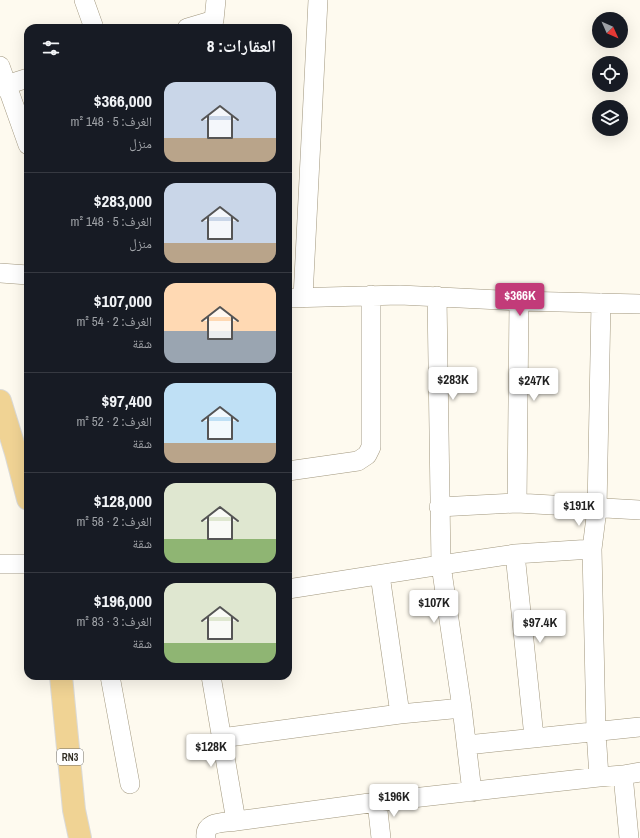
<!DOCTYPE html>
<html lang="ar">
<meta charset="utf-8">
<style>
:root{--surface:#171b24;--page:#20242c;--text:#f1f3f6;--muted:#9ea1a6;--line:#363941;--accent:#c23b79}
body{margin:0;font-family:"Archivo Narrow","Noto Naskh Arabic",sans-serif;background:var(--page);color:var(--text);direction:rtl;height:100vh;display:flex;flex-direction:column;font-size:15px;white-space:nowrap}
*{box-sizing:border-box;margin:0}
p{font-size:13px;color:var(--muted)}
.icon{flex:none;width:22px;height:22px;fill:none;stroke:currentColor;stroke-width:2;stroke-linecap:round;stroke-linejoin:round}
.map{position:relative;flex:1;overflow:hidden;direction:ltr}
.panel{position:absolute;left:24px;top:24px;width:268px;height:656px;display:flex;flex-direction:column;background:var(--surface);border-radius:12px;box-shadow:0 4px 16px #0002;direction:rtl}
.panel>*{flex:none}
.needle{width:26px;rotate:135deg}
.buttons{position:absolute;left:592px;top:12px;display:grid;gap:8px}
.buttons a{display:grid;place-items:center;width:36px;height:36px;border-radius:50%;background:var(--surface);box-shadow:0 4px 16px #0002;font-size:20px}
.price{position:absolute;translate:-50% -34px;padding:0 9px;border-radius:4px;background:#fff;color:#222;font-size:13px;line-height:26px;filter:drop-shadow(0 1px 2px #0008)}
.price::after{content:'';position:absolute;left:50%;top:24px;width:12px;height:9px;margin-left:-6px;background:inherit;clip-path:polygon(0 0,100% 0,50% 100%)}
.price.on{background:var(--accent);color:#fff}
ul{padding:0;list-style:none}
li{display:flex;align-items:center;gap:12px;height:100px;padding:0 16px}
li+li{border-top:1px solid var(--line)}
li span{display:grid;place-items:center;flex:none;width:112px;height:80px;border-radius:12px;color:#555}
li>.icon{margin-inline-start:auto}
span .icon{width:48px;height:48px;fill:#fffc;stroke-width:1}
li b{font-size:17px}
h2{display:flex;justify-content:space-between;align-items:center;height:48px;padding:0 16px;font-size:17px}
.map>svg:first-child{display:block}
</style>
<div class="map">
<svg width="640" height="838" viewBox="0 0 640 838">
<rect width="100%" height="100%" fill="#fefaef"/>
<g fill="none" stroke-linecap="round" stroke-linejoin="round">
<g stroke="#a1977e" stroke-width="20">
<path id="minor" d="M84,0L94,28
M187,28L214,20L216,0
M0,66L28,145
M0,87L28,78
M0,273L28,275
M437,296L441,565L515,554L592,549
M288,298L400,295L519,301L640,304
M303,298L318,0
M288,471L358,461L367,455L371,447V295
M517,503L519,301
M439,507L517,503L640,510
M515,554L534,737
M0,564H28
M380,575L400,714L462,708L472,792
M288,589L441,565L462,708
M110,676L130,784
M221,738L400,714
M467,745L640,727
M623,775L640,772
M599,777L623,775L629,838
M377,802L381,838
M236,821L377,802L599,777L596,731L592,549L597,509L601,303
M206,838C204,821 223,823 236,821L211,676"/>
</g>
<g stroke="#dadad8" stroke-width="24">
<path id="major" d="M0,401L16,453L28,499
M61,676L74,810L80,838"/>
</g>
<use href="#minor" stroke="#fff" stroke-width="19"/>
<use href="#major" stroke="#f0d394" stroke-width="22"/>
</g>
<g text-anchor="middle" stroke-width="3.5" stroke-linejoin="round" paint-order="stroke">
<rect fill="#fff" stroke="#706d66" stroke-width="1" x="57" y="749" width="26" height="16" rx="3"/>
<g font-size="10" font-weight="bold" fill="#332f25">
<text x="70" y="761">RN3</text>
</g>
</g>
</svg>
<div class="buttons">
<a><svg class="needle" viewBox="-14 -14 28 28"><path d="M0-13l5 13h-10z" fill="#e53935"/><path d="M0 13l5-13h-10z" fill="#9ea1a6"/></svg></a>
<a><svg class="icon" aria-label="locate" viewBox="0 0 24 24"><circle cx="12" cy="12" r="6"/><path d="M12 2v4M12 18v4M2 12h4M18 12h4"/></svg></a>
<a><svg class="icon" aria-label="layers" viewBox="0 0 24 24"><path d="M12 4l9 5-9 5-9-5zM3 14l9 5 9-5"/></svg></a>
</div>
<b class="price on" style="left:520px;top:317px">$366K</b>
<b class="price" style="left:453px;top:401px">$283K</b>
<b class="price" style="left:534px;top:402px">$247K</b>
<b class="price" style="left:579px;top:527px">$191K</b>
<b class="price" style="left:434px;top:624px">$107K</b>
<b class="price" style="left:540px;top:644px">$97.4K</b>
<b class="price" style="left:211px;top:768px">$128K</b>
<b class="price" style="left:394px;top:818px">$196K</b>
<section class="panel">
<h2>العقارات: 8<svg class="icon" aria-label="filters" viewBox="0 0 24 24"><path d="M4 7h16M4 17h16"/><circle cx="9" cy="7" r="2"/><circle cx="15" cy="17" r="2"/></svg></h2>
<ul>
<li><span style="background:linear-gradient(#c9d6e8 70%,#b9a48a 0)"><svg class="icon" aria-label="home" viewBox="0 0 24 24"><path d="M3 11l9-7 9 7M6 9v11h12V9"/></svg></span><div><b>$366,000</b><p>الغرف: 5 · 148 m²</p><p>منزل</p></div></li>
<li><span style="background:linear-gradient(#c9d6e8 75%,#b9a48a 0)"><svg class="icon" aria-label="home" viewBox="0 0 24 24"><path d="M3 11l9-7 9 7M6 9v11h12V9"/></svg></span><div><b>$283,000</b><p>الغرف: 5 · 148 m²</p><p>منزل</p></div></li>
<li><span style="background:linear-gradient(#ffd9b3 60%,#9aa5b1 0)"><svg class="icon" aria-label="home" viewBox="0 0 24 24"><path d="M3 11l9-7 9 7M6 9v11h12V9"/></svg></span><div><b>$107,000</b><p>الغرف: 2 · 54 m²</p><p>شقة</p></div></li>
<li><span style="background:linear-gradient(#bfe0f5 75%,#b9a48a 0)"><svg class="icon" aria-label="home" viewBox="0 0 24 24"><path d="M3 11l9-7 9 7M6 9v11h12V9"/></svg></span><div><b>$97,400</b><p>الغرف: 2 · 52 m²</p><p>شقة</p></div></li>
<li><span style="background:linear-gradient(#dfe7d0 70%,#8fb573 0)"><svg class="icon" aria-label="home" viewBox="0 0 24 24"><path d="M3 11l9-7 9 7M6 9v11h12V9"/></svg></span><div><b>$128,000</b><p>الغرف: 2 · 58 m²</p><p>شقة</p></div></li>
<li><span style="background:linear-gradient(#dfe7d0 75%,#8fb573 0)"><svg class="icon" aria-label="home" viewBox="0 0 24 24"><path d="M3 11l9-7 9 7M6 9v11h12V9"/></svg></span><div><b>$196,000</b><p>الغرف: 3 · 83 m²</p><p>شقة</p></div></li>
</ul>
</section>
</div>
